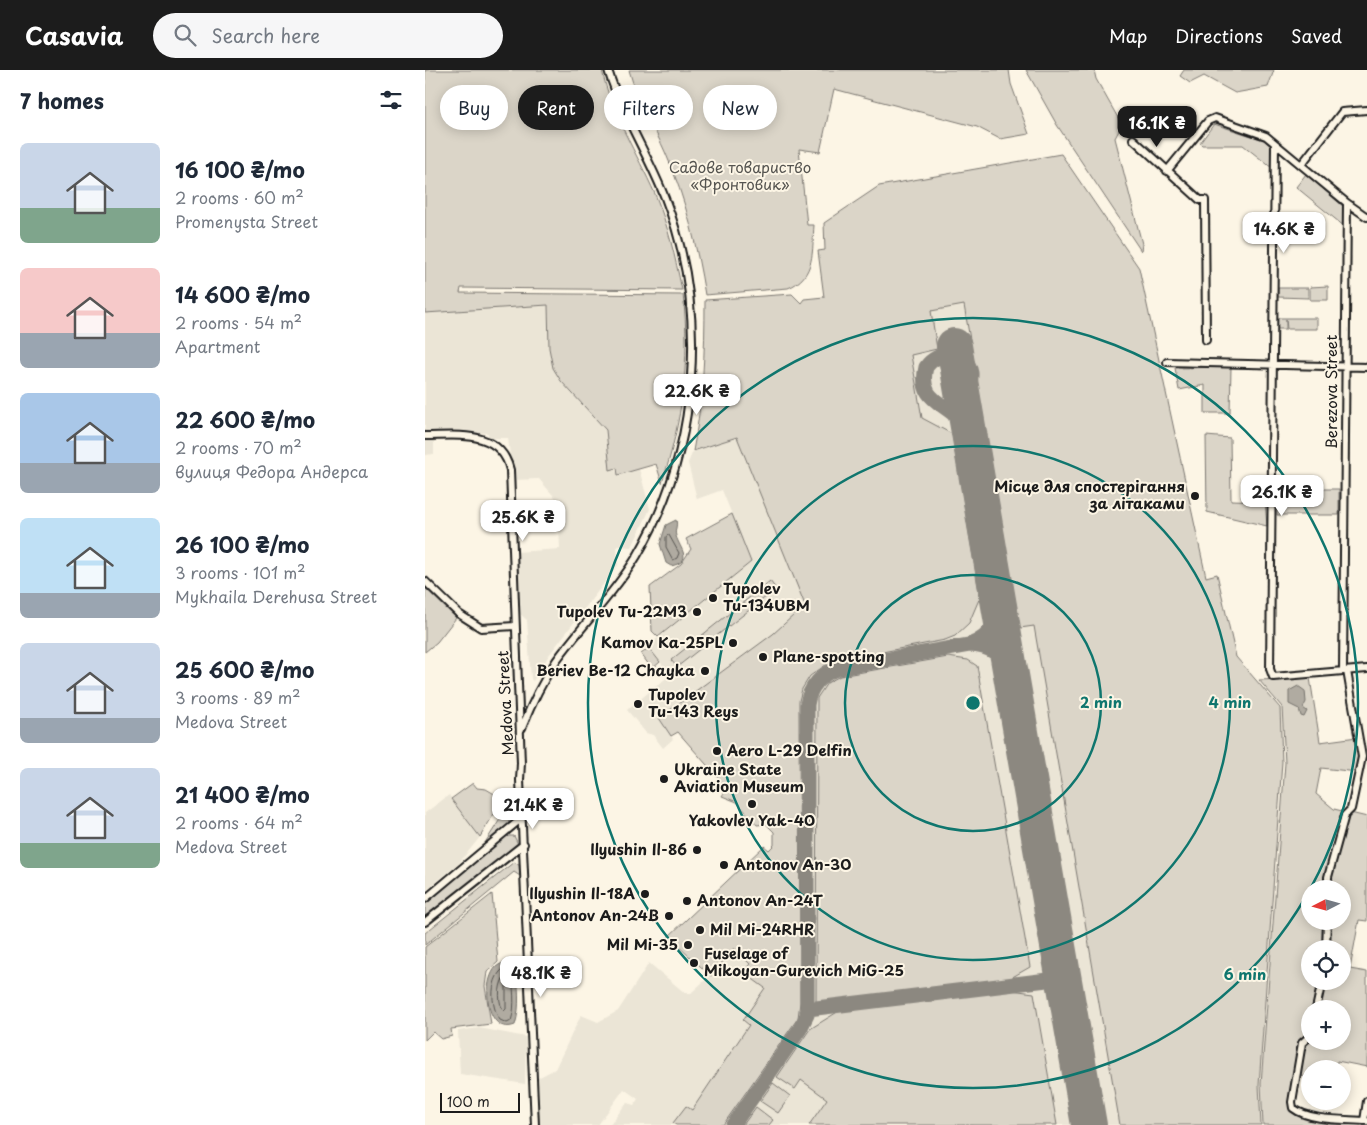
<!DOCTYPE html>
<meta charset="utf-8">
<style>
:root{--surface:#fff;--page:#f6f6f7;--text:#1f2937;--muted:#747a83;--accent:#1c1c1c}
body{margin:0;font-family:"Playpen Sans",sans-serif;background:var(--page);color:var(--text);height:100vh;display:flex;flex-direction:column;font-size:19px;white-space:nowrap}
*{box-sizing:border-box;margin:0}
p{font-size:16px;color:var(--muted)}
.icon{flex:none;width:28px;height:28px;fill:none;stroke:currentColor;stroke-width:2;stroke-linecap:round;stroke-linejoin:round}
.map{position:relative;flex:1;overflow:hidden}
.side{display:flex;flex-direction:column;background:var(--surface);width:425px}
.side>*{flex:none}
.banner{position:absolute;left:15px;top:15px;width:475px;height:45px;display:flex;gap:10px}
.needle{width:32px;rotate:264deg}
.fabs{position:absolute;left:876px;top:810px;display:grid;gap:10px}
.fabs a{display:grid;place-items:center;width:50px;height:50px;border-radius:50%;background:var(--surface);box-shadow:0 2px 12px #0003;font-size:25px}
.scale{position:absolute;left:15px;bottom:12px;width:80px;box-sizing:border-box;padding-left:5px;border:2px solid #1c1c1c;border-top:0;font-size:14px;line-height:18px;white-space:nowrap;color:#1c1c1c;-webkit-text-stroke:4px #fcf5e5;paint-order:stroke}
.price{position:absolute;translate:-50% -42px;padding:0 11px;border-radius:10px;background:#fff;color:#222;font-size:16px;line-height:32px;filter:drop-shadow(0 1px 2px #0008)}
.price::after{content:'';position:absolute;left:50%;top:30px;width:15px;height:11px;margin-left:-8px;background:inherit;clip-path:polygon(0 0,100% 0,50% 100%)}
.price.selected{background:var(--accent);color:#fff}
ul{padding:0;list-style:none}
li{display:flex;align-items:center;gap:15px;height:125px;padding:0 20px}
li span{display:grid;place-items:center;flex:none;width:140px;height:100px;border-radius:8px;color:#555}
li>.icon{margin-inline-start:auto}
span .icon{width:60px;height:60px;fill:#fffc;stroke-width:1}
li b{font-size:21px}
h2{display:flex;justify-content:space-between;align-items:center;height:60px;padding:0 20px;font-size:21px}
.pill{padding:0 18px;border-radius:22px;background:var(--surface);box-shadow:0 2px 12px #0003;font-size:18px;line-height:45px}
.pill.selected{background:var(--accent);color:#fff}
header{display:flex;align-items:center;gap:30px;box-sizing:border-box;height:70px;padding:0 25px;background:var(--accent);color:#fff}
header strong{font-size:24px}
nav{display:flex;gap:28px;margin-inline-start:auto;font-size:18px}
.search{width:350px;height:45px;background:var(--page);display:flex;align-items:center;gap:12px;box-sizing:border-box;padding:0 18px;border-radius:28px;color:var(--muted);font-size:19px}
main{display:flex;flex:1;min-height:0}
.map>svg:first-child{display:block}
</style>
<header>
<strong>Casavia</strong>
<div class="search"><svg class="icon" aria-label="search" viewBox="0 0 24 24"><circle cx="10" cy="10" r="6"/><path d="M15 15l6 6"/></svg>Search here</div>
<nav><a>Map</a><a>Directions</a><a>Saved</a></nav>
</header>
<main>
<section class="side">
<h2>7 homes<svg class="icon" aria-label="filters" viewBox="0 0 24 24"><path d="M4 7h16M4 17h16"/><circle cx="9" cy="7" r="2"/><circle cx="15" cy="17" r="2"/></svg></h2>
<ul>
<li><span style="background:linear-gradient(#c9d6e8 65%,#7fa58c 0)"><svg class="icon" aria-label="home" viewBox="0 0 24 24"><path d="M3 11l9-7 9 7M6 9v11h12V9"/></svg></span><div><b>16 100 ₴/mo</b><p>2 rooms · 60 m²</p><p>Promenysta Street</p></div></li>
<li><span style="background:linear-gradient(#f6c9c9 65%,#9aa5b1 0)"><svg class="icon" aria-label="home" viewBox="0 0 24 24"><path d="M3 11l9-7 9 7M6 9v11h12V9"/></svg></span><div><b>14 600 ₴/mo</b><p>2 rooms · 54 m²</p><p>Apartment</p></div></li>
<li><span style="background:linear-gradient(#a9c7e8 70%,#9aa5b1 0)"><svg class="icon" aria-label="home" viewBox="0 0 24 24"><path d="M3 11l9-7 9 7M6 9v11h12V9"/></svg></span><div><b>22 600 ₴/mo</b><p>2 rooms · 70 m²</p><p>вулиця Федора Андерса</p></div></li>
<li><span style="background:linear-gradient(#bfe0f5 75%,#9aa5b1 0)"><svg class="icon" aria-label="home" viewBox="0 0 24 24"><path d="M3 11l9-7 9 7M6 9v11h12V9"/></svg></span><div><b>26 100 ₴/mo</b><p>3 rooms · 101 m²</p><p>Mykhaila Derehusa Street</p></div></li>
<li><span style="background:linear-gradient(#c9d6e8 75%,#9aa5b1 0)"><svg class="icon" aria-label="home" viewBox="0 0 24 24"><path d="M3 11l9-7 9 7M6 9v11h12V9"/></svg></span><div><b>25 600 ₴/mo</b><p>3 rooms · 89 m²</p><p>Medova Street</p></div></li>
<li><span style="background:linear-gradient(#c9d6e8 75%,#7fa58c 0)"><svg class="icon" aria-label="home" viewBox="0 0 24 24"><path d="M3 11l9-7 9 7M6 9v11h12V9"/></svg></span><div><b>21 400 ₴/mo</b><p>2 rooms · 64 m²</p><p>Medova Street</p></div></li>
</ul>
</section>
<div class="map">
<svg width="942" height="1055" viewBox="0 0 942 1055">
<rect width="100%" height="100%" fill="#fcf5e5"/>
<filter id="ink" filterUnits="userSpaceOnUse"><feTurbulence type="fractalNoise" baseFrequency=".02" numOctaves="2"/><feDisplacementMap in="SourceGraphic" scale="10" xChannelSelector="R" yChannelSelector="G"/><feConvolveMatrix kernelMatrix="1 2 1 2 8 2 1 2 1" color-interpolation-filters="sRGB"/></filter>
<g filter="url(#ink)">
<path fill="#ebe5d6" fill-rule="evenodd" d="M636,84L714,198L781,507L792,504L811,587L855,638L857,692L834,1015L836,1055H185L199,1036L202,1033L209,1035L213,1029L199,1019L173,1055H114L111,1009L130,999L156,945L173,952L193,941L224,893L260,923H266L291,900L309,878L351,836V699L234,648L248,669L238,678L228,665L221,663L202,640L245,605L223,576L326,492L297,420L272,429L263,393L268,381L312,367L383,281L377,231L399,227L393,181L400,180L399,153L454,116ZM345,512L351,519L252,597L247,589Z
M123,235L128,298L136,311L181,360L185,387L193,405L214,399L225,439L207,477L192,476L193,495L124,585L108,611L106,609L102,550L93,542L91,482L135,479L133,431L114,409L88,410L83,368H63V363H9V384L0,385V243Z
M24,725L55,767L34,793L0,821V743Z
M54,958L101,967L100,1014L35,1004L33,961Z"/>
<path fill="#dbd5c8" stroke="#7c7872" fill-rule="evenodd" d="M0,0H177C186,44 212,83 230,124C243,155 250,187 257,220L36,218L35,223L258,225C266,289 257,352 237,413L231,394L193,405L192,398L185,400L181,360L136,311L128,298L124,278L123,235L0,243Z
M204,0H584L586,14L604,64L575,69L552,57L409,19L395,82L374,79L382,155H389C387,180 391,207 363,218L280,225C272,176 261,130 241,84C229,56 212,30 204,0Z
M601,0H669L671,9L697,55L690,68L717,174L716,181L632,55Z
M759,0H849L843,17L810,23L779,6L765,13L755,6Z
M789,54L839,70L847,77V98L818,75H777L775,73Z
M636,84L714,198L781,507L792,504L811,587L855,638L857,692L834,1015L836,1055H695L609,556L595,558L539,235L506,241L512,279L486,285L497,348L527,364L555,527L544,553L530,566L520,570L405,592L385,606L377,619L374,631L375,932L373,948L298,1055H251L248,1053L261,1036L267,1040L324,955L318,950L340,918L318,902L325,894L309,878L286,906L243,867L339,776L344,780L349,775V762L341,754L332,755L312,732L297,726L302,718L253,662L246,666L234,648L348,564L380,535L312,367L268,381C278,331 280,282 280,230L367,224L376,233L379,229L399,227L393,181L400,180L399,153L454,116Z
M881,104L920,138V157L871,117Z
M903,216V230H885V217Z
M853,218H883V228L853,227Z
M851,248H892V259H862L861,249V259H851Z
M806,297L805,343H780V315L754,320L750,298Z
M781,366L805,368L806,430L840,431L842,456L782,442Z
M852,419H914V445H852Z
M307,444L326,492L233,567L227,561L225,517L256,494L266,479L261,469Z
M345,511L351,519L252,597L246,590Z
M0,518L31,548L12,572L0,582Z
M224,578L235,592L227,599L216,584Z
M523,587L543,590L552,596L605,897L584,909L391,932L392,628L402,613L415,606Z
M885,608L895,672L932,667L935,686L933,702L896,698L891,724L909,739L942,747V851L934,850L925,899L942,902V997L912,991L911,999H885V1007L870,1004L865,1031L876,1046L936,1055H838L836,1014L860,693L857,637L834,610ZM885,819H918V851H885ZM885,879H918V911H885ZM885,939H918V971H885Z
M48,713L52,718L61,719L78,729L55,767L26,729Z
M83,737L87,740L82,759L56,779Z
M81,766H89L93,774L0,849V834Z
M89,792L94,795L95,806L89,802L0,875V863Z
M67,824L73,892L62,902L60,916L66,954L26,959L27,966L16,969L8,962L0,970V877Z
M586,920L609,923L632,1055H384L402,1029L376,1010L370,1019L352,1007L385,959L414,941Z
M348,1013L365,1026L353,1043L335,1031Z
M331,1037L348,1050L344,1055H318Z"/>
<path fill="#b0aba1" stroke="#75726c" d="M251,450C253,456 249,460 251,466C255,479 269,491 246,496L241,493L235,474L241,455Z
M873,616L880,621L881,632L878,638L882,641L879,647L876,646L874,639L864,634V621Z
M81,891L91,896C93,916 96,936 90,955C61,966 56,913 71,897C73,895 78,893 81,891Z"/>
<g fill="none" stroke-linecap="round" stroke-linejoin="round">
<path stroke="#575551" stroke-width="1" d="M244,465L254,483L252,488L248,490L241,477V467Z
M81,897L86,900C88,916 91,936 86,951L82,953L75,950C65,936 64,906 81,897Z
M78,909L81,911V939L79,941C73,935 73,916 78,909Z"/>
<path stroke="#8c8880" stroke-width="15" d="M540,337C541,326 547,314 546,303C542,278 513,280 501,297C493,330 518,332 534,349C539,355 542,362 545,370
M544,575C566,575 579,586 586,607
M383,939L639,908
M308,1055L375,959L382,945V635C384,617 397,603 414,598L544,575C570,566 575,546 572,522"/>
<path stroke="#8c8880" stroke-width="36" d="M529,276L664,1055"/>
<g stroke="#1c1c1c" stroke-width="10">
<path id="minor" d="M708,69L775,130H780L781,270
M850,74L845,599L848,607L942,599
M876,95L917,42L942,40
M742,101L783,51L790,48L841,66L922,133L942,147
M742,292L942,297
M0,366C33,366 75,359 85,400L96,693L95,710L110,1055
M0,511L34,544L56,558L90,556
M918,601L922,133
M97,658C106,635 117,612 131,591C157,555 189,524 212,486C274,381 284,241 240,128C223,84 197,45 183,0
M903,819V807L920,745L926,739L937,687L922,601
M0,829L97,748
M0,852L99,774
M901,879L902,851
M891,939L897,911
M885,966L877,973L867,1032L868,1038C886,1052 921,1049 942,1051
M939,1051L942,1031"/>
</g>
<use href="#minor" stroke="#fcf5e5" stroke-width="6"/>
</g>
</g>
<g fill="none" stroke="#0f766e" stroke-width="2.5">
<circle cx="548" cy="633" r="128"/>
<circle cx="548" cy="633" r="257"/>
<circle cx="548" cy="633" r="385"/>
</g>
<g fill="#1c1c1c" stroke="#fcf5e5" stroke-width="2">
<circle cx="770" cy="426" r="5"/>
<circle cx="288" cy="528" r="5"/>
<circle cx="272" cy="542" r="5"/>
<circle cx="308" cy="573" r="5"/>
<circle cx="338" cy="587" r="5"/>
<circle cx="280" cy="601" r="5"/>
<circle cx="213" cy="634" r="5"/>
<circle cx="292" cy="681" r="5"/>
<circle cx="239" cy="709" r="5"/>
<circle cx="327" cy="734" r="5"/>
<circle cx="272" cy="780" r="5"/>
<circle cx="299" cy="795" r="5"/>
<circle cx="220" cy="824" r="5"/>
<circle cx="262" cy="831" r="5"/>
<circle cx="244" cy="846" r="5"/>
<circle cx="275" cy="860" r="5"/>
<circle cx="263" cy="875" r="5"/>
<circle cx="269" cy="893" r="5"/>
</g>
<g text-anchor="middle" stroke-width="4" stroke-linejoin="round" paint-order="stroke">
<g font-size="15" fill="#555450" stroke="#fcf5e5">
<text x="315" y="103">Садове товариство<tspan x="315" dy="17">«Фронтовик»</tspan></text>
</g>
<g font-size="15" fill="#1c1c1c" stroke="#fcf5e5">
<text transform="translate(907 322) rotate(-90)" y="5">Berezova Street</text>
<text transform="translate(81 633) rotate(-93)" y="5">Medova Street</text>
</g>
<g font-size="15" font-weight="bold" fill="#1c1c1c" stroke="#fcf5e5" text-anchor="start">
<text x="760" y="422" text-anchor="end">Місце для спостерігання<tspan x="760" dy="17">за літаками</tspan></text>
<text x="298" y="524">Tupolev<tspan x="298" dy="17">Tu-134UBM</tspan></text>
<text x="262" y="547" text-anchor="end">Tupolev Tu-22M3</text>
<text x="298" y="578" text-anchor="end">Kamov Ka-25PL</text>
<text x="348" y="592">Plane-spotting</text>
<text x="270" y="606" text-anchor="end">Beriev Be-12 Chayka</text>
<text x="223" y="630">Tupolev<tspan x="223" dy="17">Tu-143 Reys</tspan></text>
<text x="302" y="686">Aero L-29 Delfin</text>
<text x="249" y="705">Ukraine State<tspan x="249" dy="17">Aviation Museum</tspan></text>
<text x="327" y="756" text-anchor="middle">Yakovlev Yak-40</text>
<text x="262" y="785" text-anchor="end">Ilyushin Il-86</text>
<text x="309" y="800">Antonov An-30</text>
<text x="210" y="829" text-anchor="end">Ilyushin Il-18A</text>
<text x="272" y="836">Antonov An-24T</text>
<text x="234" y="851" text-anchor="end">Antonov An-24B</text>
<text x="285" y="865">Mil Mi-24RHR</text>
<text x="253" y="880" text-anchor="end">Mil Mi-35</text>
<text x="279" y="889">Fuselage of<tspan x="279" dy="17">Mikoyan-Gurevich MiG-25</tspan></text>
</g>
</g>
<circle cx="548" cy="633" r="8" fill="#0f766e" stroke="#fcf5e5" stroke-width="2.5"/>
<g font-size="15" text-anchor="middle" font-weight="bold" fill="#0f766e" stroke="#fcf5e5" stroke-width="4" stroke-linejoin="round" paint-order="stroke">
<text x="676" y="638">2 min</text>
<text x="805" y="638">4 min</text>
<text x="820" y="910">6 min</text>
</g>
</svg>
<div class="fabs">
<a><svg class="needle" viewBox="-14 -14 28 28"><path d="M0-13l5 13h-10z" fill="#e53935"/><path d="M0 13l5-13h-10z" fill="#747a83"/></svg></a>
<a><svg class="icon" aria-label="locate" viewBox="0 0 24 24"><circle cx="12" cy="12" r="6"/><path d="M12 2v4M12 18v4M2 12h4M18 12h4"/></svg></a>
<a>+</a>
<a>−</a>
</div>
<div class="scale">100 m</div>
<b class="price selected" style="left:732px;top:78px">16.1K ₴</b>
<b class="price" style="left:859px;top:184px">14.6K ₴</b>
<b class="price" style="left:272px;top:346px">22.6K ₴</b>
<b class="price" style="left:857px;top:447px">26.1K ₴</b>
<b class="price" style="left:98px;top:472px">25.6K ₴</b>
<b class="price" style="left:108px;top:760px">21.4K ₴</b>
<b class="price" style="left:116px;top:928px">48.1K ₴</b>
<div class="banner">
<a class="pill">Buy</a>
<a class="pill selected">Rent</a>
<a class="pill">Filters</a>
<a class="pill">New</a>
</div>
</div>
</main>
